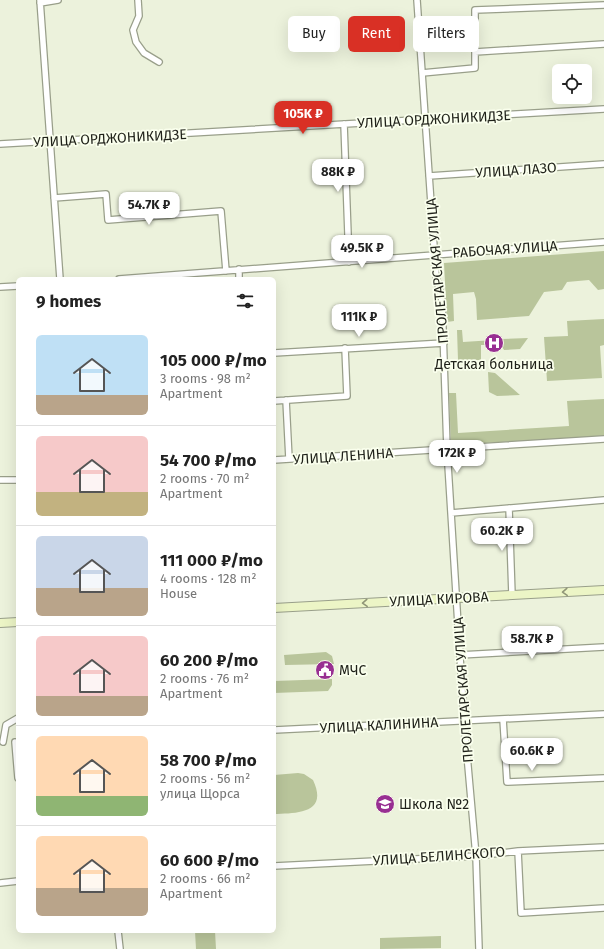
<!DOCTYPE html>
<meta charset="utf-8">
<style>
:root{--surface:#fff;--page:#f6f6f6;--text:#222;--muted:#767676;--line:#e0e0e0;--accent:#d93025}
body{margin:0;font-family:"Fira Sans",sans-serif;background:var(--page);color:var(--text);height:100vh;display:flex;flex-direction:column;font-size:15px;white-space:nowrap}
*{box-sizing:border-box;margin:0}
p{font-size:13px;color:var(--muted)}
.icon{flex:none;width:22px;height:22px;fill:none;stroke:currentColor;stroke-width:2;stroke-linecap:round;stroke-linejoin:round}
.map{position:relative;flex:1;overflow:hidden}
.side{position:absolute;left:16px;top:277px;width:260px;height:656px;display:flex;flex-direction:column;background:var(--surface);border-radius:6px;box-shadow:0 4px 16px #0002}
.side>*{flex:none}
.banner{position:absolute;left:288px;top:16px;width:256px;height:36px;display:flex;gap:8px}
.controls{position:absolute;left:552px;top:64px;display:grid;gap:8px}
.controls a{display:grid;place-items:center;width:40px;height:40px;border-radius:6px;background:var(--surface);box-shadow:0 4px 16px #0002;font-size:20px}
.price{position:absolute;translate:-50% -34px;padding:0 9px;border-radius:8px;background:#fff;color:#222;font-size:13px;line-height:26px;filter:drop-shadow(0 1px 2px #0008)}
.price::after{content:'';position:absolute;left:50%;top:24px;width:12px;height:9px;margin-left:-6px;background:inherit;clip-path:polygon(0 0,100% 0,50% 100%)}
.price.selected{background:var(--accent);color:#fff}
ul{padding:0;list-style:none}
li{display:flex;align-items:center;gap:12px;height:100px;padding:0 20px}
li+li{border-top:1px solid var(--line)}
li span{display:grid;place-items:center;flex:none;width:112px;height:80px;border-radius:6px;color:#555}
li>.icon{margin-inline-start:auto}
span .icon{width:48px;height:48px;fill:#fffc;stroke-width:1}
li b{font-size:17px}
h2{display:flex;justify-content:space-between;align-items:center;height:48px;padding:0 20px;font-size:17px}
.pill{padding:0 14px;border-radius:6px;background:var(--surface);box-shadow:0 4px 16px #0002;font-size:14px;line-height:36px}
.pill.selected{background:var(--accent);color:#fff}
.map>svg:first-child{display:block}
</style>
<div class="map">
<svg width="604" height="949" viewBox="0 0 604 949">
<rect width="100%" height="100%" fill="#ecf2dc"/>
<path fill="#b9c59b" d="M604,251V289L598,290L589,280L567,282L562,290L544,292L529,316L477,320L476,299L474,292L453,294L454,321L447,322L444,263Z
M604,319V345L600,346L602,378L547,381L544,337L568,336L567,321Z
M457,330H462L463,342L494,340V345H481V360H458Z
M528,338L520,349L504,350L501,345L500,339Z
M488,372L495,373L520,395L497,396L489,392Z
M449,393H456L458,433L569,426L567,401L604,399V436L451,445Z
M326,652L332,656L334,664L285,665L284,655Z
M332,679V685L328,691L274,693V681Z
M298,773L304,774L313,780C329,814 296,813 274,814V775Z
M195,931H215L216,949H196Z
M441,936V948L380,949V938Z"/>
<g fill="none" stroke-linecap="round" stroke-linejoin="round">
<g stroke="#999f8a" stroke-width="8">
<path id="street" d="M40,0L60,279
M138,0L139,16L133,30L136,42L144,53L159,62
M417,0L436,276L442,301L447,449L464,721L476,856L479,949
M40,3L58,0
M604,5L475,10V52L604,44
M422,73L475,68V52
M344,124L349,262
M0,144L604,109
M429,176L604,164
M54,198L106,194L108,220L221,211L226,271
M239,269V279
M119,279L604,242
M0,287L18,286
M274,353L444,343
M286,400L289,459
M274,401L347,396L345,348
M274,460L604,439
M0,480H18
M509,508L512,595
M451,513L604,500
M460,655L604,647
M503,719L507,782L604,778
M274,730L604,714
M3,742L6,725L18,718
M15,742L18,778
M518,851L521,913L604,908
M274,866L476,856L518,851L604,847
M0,883L18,881
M118,931L120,949"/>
</g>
<g stroke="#999f8a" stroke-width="10">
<path id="secondary" d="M274,608L604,590
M0,623L18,622"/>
</g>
<use href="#street" stroke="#fff" stroke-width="5.5"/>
<use href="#secondary" stroke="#ecf5c6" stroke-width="8"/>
</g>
<defs><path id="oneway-chevron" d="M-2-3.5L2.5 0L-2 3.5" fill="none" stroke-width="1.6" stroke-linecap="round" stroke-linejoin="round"/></defs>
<g stroke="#909678">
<use href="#oneway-chevron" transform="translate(565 592) rotate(177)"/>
<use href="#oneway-chevron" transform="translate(365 603) rotate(177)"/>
</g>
<defs>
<g id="hospital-disc" transform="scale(1)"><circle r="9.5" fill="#982f92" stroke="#faffed"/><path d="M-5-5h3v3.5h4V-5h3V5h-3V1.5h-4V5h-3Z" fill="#fff"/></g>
<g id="civic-disc" transform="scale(1)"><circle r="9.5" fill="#982f92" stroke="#faffed"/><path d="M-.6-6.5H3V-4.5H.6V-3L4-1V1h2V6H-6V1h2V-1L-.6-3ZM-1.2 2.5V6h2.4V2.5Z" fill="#fff"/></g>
<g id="school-disc" transform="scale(1)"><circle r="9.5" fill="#982f92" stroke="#faffed"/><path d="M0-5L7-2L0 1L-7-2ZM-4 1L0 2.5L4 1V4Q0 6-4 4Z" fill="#fff"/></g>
</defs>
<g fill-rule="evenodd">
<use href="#hospital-disc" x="494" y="343"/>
<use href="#civic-disc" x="325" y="670"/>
<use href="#school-disc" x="385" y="804"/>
</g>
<g text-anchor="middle" stroke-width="3.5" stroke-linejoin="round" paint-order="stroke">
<g font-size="14" fill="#1f2119" stroke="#faffed">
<text transform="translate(434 119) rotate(-3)" y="5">УЛИЦА ОРДЖОНИКИДЗЕ</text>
<text transform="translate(110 138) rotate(-3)" y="5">УЛИЦА ОРДЖОНИКИДЗЕ</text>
<text transform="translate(516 170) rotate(-4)" y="5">УЛИЦА ЛАЗО</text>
<text transform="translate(505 249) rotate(-4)" y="5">РАБОЧАЯ УЛИЦА</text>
<text transform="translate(437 271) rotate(-95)" y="5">ПРОЛЕТАРСКАЯ УЛИЦА</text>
<text transform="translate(343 456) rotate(-4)" y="5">УЛИЦА ЛЕНИНА</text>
<text transform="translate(439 599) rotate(-3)" y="5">УЛИЦА КИРОВА</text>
<text transform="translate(463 690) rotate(-94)" y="5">ПРОЛЕТАРСКАЯ УЛИЦА</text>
<text transform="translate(379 725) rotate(-3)" y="5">УЛИЦА КАЛИНИНА</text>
<text transform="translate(439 856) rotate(-4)" y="5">УЛИЦА БЕЛИНСКОГО</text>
</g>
<g font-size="14" fill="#1f2119" stroke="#faffed" text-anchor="start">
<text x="494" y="369" text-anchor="middle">Детская больница</text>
<text x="339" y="675">МЧС</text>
<text x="399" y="809">Школа №2</text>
</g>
</g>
</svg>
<div class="controls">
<a><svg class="icon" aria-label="locate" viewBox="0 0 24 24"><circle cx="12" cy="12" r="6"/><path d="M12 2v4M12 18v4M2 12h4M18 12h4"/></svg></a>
</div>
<b class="price selected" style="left:303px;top:135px">105K ₽</b>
<b class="price" style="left:338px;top:193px">88K ₽</b>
<b class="price" style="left:149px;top:226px">54.7K ₽</b>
<b class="price" style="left:362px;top:269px">49.5K ₽</b>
<b class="price" style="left:359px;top:338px">111K ₽</b>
<b class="price" style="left:457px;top:474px">172K ₽</b>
<b class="price" style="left:502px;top:552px">60.2K ₽</b>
<b class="price" style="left:532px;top:660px">58.7K ₽</b>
<b class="price" style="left:532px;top:772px">60.6K ₽</b>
<div class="banner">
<a class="pill">Buy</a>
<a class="pill selected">Rent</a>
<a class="pill">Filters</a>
</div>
<section class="side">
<h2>9 homes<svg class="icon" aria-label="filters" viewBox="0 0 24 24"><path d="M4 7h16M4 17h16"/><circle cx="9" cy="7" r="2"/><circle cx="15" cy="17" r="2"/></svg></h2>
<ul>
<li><span style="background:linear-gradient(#bfe0f5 75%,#b9a48a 0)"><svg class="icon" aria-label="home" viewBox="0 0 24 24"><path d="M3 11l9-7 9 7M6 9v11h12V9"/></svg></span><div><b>105 000 ₽/mo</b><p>3 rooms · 98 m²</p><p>Apartment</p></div></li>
<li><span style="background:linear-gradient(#f6c9c9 70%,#c2b280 0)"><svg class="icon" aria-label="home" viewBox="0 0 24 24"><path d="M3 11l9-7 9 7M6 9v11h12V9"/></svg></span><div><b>54 700 ₽/mo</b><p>2 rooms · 70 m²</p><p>Apartment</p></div></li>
<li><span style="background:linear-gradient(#c9d6e8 65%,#b9a48a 0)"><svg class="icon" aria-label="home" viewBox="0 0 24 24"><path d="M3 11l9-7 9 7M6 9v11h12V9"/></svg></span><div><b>111 000 ₽/mo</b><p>4 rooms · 128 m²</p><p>House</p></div></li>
<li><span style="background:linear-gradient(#f6c9c9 75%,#b9a48a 0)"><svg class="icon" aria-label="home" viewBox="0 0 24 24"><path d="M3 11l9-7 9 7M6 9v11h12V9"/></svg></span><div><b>60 200 ₽/mo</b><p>2 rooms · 76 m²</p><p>Apartment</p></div></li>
<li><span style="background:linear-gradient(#ffd9b3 75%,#8fb573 0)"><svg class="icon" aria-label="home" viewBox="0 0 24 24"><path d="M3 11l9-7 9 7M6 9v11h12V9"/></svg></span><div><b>58 700 ₽/mo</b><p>2 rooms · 56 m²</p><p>улица Щорса</p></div></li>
<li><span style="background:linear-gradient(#ffd9b3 65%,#b9a48a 0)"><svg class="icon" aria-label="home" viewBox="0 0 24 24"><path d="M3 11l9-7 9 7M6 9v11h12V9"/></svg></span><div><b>60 600 ₽/mo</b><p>2 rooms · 66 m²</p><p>Apartment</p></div></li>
</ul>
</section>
</div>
